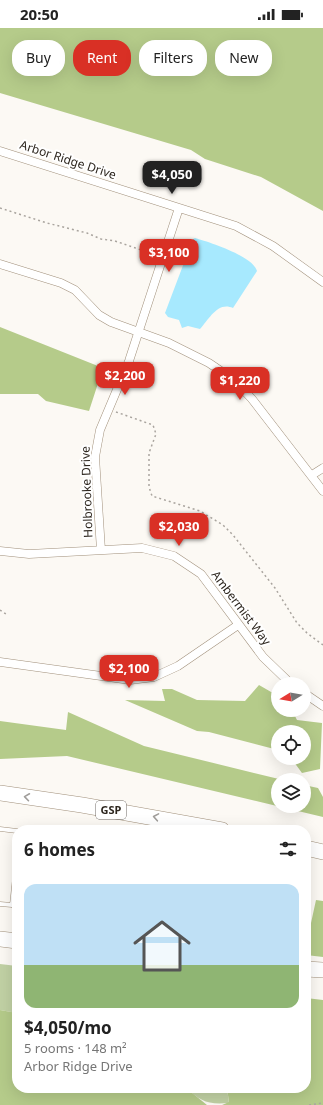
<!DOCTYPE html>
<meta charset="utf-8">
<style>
:root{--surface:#fff;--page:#f6f6f6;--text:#222;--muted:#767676;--accent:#d93025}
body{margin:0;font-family:"Noto Sans",sans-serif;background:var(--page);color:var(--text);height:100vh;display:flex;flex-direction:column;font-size:15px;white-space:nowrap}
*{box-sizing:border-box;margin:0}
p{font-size:13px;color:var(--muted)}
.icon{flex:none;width:22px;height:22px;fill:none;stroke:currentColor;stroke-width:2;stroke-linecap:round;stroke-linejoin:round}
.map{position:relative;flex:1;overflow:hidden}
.sheet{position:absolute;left:12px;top:797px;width:299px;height:268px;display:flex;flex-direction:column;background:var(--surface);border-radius:16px;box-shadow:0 4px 16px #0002}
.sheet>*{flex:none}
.top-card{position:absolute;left:12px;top:12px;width:299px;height:36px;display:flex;gap:8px}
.needle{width:26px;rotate:259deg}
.tools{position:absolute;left:271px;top:649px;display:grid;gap:8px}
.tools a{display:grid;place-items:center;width:40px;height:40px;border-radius:50%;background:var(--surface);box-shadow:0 4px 16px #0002;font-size:20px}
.price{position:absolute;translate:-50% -34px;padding:0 9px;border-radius:8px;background:var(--accent);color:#fff;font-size:13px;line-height:26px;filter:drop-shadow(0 1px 2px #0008)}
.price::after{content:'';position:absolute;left:50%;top:24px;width:12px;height:9px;margin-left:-6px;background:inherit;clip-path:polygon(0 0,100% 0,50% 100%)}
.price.on{background:#222;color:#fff}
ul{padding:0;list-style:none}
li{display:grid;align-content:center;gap:8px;height:212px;padding:0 12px}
li span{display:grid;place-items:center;height:124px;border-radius:12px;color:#555}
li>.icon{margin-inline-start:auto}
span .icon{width:72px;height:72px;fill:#fffc;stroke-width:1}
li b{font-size:17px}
h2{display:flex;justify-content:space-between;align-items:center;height:48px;padding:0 12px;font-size:17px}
.tag{padding:0 14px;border-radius:16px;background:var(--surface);box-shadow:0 4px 16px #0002;font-size:14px;line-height:36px}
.tag.on{background:var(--accent);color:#fff}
.status{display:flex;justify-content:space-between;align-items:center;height:28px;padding:0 20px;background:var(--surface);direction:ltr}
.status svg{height:11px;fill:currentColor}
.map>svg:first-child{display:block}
</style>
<div class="status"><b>20:50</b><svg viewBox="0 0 49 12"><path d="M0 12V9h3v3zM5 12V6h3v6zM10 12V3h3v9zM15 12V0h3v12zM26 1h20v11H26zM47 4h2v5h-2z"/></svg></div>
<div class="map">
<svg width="323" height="1077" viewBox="0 0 323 1077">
<rect width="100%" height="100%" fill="#fcf9f4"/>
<path fill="#c1d1a4" d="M0,936L17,938V985L0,982Z
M186,1060H227L229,1075C207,1077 201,1073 186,1060Z"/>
<path fill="#b5cb8a" d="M0,0H323V183L261,149L205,131L191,122L0,65Z
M0,299L103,340L89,383L46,373L38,366H0Z
M259,657L278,668V682H292L297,692L322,695L320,741L302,745L291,730H304V704H278V722L209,704L197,703L125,672L165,673L162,661H172L197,672L245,673Z
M68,684L144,718L283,752H278V778H304V757L318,760L323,769V789L67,728L0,731V693L66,702Z
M316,872L323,873V929L306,927V918Z
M306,970L323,972V1077H222L229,1074L227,1060H306Z
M0,982L17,985V1060H186L207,1077H0Z"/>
<path fill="#a7e9fe" d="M195,210C209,214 253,228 257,243L233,280C218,273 209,291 200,301L188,298L182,300L179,292L168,289L165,285L193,211Z"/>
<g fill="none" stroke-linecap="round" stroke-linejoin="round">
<g stroke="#a1907b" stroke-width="5">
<path id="service" d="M0,801L17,803
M28,802L38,800L50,802
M17,830L12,877L17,875
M0,876L12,877L17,880"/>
</g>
<g stroke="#a1907b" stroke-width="9">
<path id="minor" d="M0,123L236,198L273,218L323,254
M0,236L61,255L75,262L99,287L111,294L169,315L209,335L234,352L252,371L323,463
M312,447L323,440
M101,522L95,429L100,402L129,333L179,180
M0,523L29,526L142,520L174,528L201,546L263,629L291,656
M0,634L130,652L154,649L178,638L238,597
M304,665L323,678"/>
</g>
<g stroke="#a1907b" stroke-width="16">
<path id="motorway" d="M0,765L82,777L222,802
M306,820L323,824
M0,911L17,913
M306,941L323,942"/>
</g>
<path stroke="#a9a49e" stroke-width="1.5" stroke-dasharray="2 3" stroke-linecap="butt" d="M0,180L47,195L87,205L101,211L115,213L156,227
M116,384L153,397L156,406L149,425V459L152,468L200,483L223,497L233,507L275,560L297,595L307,605L323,617
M0,582L6,586
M309,1077L323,1075"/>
<use href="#service" stroke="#fff" stroke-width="4"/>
<use href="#minor" stroke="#fff" stroke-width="8"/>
<use href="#motorway" stroke="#fff" stroke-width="15"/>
</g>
<defs><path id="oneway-chevron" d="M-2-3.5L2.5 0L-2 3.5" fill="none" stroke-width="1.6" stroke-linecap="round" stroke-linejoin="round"/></defs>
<g stroke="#a09d9a">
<use href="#oneway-chevron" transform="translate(27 769) rotate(-172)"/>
<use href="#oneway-chevron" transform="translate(156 789) rotate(-170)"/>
</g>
<g text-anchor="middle" stroke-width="4" stroke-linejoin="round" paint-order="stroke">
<rect fill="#fff" stroke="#6c6762" stroke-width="1" x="96" y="773" width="30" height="18" rx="3"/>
<g font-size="11" font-weight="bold" fill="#2d261e">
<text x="111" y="786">GSP</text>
</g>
<g font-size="12" fill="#2d261e" stroke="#fff">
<text transform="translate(68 132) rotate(18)" y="4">Arbor Ridge Drive</text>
<text transform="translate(87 464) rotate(-92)" y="4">Holbrooke Drive</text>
<text transform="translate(241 580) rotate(53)" y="4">Ambermist Way</text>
</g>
</g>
</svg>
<div class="tools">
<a><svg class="needle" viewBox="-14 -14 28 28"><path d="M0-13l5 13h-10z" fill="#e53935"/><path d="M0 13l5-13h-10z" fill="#767676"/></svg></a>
<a><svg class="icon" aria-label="locate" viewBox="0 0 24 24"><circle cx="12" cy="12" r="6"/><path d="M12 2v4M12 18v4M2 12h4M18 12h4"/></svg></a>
<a><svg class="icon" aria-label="layers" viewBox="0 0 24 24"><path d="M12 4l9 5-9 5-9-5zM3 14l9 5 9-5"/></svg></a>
</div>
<b class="price on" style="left:172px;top:167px">$4,050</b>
<b class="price" style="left:169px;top:245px">$3,100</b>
<b class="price" style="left:125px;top:368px">$2,200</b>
<b class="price" style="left:240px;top:373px">$1,220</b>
<b class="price" style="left:179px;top:519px">$2,030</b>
<b class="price" style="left:129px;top:661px">$2,100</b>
<div class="top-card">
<a class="tag">Buy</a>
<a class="tag on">Rent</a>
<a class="tag">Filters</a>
<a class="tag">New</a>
</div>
<section class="sheet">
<h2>6 homes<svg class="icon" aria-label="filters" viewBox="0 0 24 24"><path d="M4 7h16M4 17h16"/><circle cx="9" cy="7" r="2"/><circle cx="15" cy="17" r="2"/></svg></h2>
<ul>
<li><span style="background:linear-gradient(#bfe0f5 65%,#8fb573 0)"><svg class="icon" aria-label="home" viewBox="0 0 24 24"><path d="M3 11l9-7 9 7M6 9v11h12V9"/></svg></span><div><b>$4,050/mo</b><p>5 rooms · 148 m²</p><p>Arbor Ridge Drive</p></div></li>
</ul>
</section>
</div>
